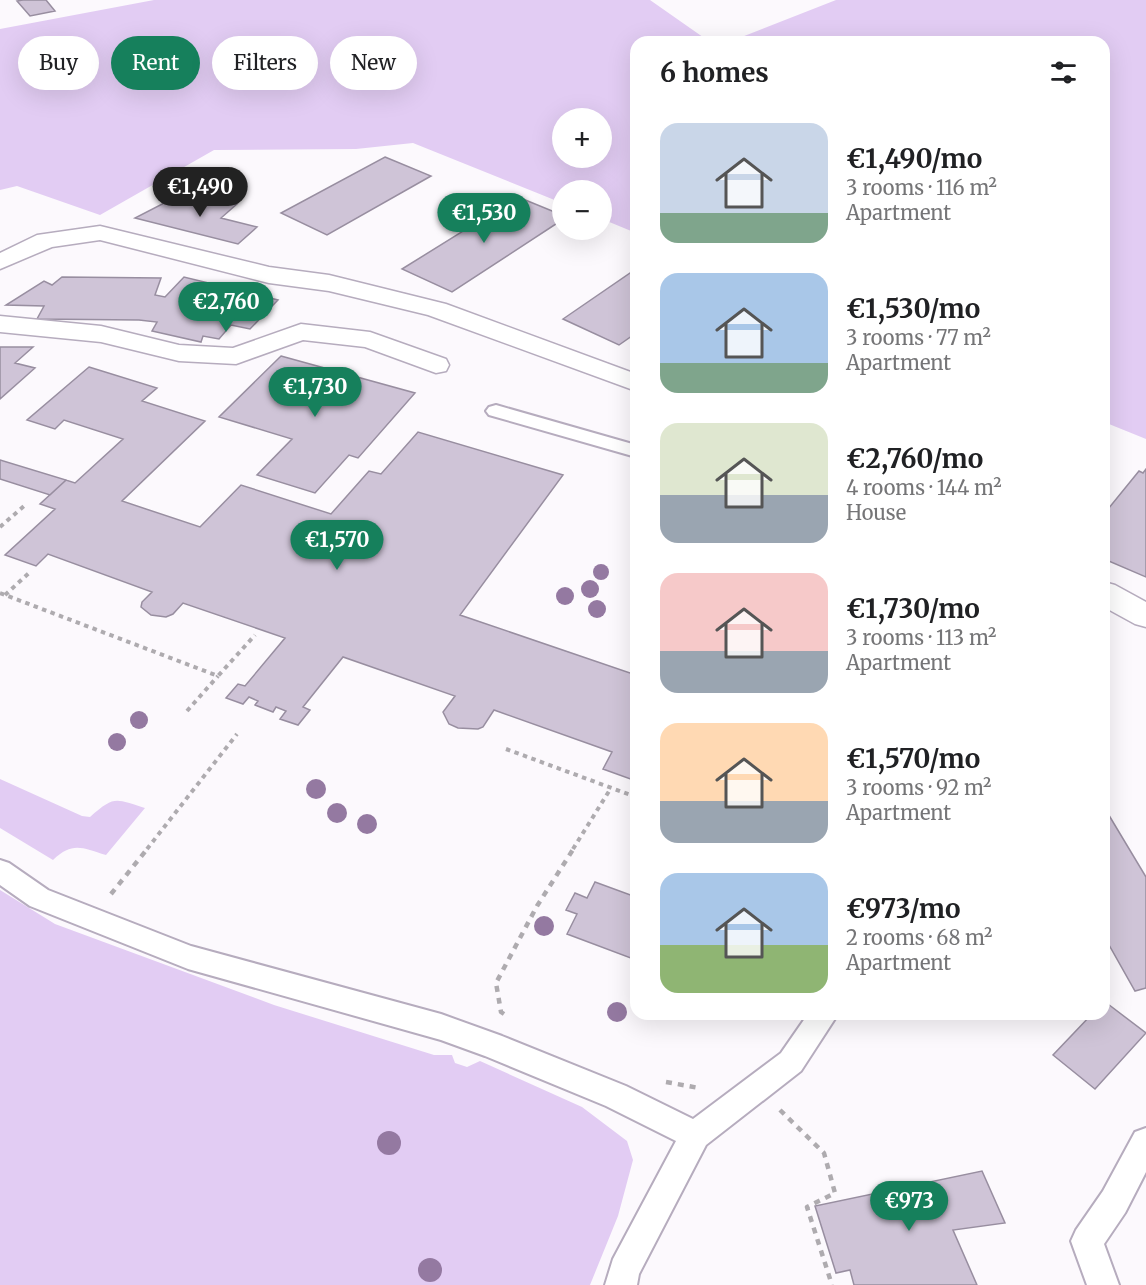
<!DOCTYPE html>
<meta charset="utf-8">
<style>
:root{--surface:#fff;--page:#f2f2f2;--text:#202124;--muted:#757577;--accent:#16805c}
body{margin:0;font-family:Merriweather,serif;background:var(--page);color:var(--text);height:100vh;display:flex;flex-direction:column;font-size:22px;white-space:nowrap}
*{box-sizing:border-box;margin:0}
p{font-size:20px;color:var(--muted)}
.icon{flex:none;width:33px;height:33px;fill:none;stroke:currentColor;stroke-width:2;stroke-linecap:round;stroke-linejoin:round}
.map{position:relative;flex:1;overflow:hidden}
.sheet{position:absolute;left:630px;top:36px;width:480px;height:984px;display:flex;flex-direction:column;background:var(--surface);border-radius:18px;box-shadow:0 6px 24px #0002}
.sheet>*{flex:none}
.top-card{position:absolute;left:18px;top:36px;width:522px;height:54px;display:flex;gap:12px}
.buttons{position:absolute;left:552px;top:108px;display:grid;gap:12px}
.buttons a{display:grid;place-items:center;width:60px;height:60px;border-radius:50%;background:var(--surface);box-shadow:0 6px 24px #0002;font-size:30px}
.price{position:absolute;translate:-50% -51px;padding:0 14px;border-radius:21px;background:var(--accent);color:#fff;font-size:20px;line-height:39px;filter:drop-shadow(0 2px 3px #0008)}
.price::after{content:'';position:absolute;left:50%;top:36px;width:18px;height:14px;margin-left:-9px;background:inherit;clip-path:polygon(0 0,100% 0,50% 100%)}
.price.active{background:#222;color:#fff}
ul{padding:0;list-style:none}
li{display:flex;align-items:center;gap:18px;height:150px;padding:0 30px}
li span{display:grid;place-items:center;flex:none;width:168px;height:120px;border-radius:18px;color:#555}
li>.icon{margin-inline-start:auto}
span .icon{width:72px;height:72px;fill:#fffc;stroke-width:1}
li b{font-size:26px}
h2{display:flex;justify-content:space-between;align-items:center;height:72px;padding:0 30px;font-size:26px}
.tag{padding:0 21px;border-radius:27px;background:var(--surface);box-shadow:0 6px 24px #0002;font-size:21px;line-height:54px}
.tag.active{background:var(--accent);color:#fff}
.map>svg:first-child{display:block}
</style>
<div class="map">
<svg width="1146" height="1285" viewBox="0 0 1146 1285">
<rect width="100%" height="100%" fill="#fcf9fd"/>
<path fill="#e2ccf3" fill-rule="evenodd" d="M154,0H650L710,42H636V233L602,219V190H562V203L413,143L356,149L214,150L100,215L17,186L0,190V29ZM602,118V158H562V118Z
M836,0H1146V439L1104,422V42H729Z
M0,779L82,816L90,817C115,795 115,799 145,808L106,855C82,848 73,841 53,860L0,828Z
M0,890L55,924L274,1005L434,1055H452L455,1063L467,1067L480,1061L582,1107L627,1141L633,1160L618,1216L590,1285H0Z"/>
<path fill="#cfc4d7" stroke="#988ea0" stroke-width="1.5" d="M23,0H46L55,11L30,16L17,1Z
M385,157L431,176L327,235L281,213Z
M192,193L237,204L221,218L257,227L238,244L135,218L166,202L177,205Z
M518,197L562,215V220L452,292L402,269Z
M636,269V333L619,345L563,319Z
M62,277L161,278L155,295L165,297L184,277L278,300L250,329L231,325L219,339L203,336L201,342L152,331L157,322L139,320L37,319L44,306L6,305L44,281L52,285Z
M0,347H33L15,363L35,368L0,399Z
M281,356L415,393L358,458L349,455L315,493L257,475L292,439L219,417Z
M89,367L157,388L142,401L205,421L122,501L200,527L241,485L331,514L369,471L381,474L418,432L563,475L460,615L636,675V781L603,769L612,752L494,710L483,727L478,729L458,728L449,724L443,712L455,696L343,657L303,707L310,710L298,725L280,719L286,711L276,707L273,712L255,705L258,701L249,697L243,704L226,698L238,684L245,686L285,638L183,603L173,614L166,617L151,615L141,607L142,602L152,592L48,554L36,566L5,555L55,509L40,504L66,480L75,483L123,439L64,420L55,429L27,420Z
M0,460L66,480L50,495L0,479Z
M1146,469V577L1104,559V514L1139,471L1143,473Z
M1104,807L1146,877V988L1135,991L1104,936Z
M595,882L636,897V960L567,934L577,914L566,910L575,893L587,898Z
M1104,1001L1146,1033L1095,1089L1053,1055L1092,1014H1104Z
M982,1171L1005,1223L953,1230L977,1285H854L850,1270L836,1273L815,1206Z"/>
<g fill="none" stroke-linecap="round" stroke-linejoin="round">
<g stroke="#b6acbe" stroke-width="4">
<path id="lane" d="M496,405L636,445V457L489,415L486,411L489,407Z
M0,860L9,863L48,890L191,946L441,1014L502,1036L626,1086L693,1119L781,1053L808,1014H838L801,1071L706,1145L639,1274L637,1285H605L613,1259L676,1141L606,1106L485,1056L441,1040L188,969L30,906L0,885Z
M1146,1128V1172L1125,1213L1104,1244L1119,1285H1087L1071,1241L1076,1230L1103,1191L1135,1132Z"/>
</g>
<g stroke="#b6acbe" stroke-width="3">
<path id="street" d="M100,226L269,267L329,275L446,304L636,374V391L428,315L329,291L269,283L100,240L52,247L0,269V253L37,235Z
M0,316L101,326L179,345L233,348L301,324L370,332L446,359L449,365L446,371L436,373L365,347L303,340L236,364L179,361L101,342L0,332Z
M1104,582L1115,585L1146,602V627L1135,624L1104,607Z"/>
</g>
<path stroke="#aeabaf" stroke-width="4" stroke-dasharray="4.5 4.5" stroke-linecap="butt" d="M0,527L24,506
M0,593L218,676L255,635
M5,595L30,572
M187,711L218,676
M506,749L636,797
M147,849L237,734
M573,849L611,788"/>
<path stroke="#aeabaf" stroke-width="4.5" stroke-dasharray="6 6" stroke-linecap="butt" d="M111,894L148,848
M504,1014L501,1012L496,983L537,906L574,848
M666,1082L699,1088
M780,1110L824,1153L835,1193L807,1207L832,1285"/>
<use href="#lane" fill="#fff" fill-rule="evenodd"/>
<use href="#street" fill="#fff" fill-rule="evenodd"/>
</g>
<g fill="#9479a1">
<circle cx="601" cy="572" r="8"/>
<circle cx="590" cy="589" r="9"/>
<circle cx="565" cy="596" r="9"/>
<circle cx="597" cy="609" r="9"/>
<circle cx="139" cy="720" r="9"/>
<circle cx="117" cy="742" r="9"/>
<circle cx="316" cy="789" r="10"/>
<circle cx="337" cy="813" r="10"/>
<circle cx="367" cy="824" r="10"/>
<circle cx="544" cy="926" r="10"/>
<circle cx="617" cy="1012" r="10"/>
<circle cx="389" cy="1143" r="12"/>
<circle cx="430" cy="1270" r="12"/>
</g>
</svg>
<div class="buttons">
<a>+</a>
<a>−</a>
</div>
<b class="price active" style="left:200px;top:218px">€1,490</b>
<b class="price" style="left:484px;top:244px">€1,530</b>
<b class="price" style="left:226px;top:333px">€2,760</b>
<b class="price" style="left:315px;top:418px">€1,730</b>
<b class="price" style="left:337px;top:571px">€1,570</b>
<b class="price" style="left:909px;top:1232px">€973</b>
<div class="top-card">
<a class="tag">Buy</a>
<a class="tag active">Rent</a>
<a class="tag">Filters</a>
<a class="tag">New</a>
</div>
<section class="sheet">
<h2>6 homes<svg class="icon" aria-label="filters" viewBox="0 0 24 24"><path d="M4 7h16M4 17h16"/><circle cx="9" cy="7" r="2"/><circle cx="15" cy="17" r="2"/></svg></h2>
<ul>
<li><span style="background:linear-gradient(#c9d6e8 75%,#7fa58c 0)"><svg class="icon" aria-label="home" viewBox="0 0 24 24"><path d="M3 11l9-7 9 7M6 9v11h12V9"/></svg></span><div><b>€1,490/mo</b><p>3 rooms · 116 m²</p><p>Apartment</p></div></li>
<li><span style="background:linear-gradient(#a9c7e8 75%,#7fa58c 0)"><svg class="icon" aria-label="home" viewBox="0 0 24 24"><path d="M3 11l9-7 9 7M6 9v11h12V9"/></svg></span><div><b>€1,530/mo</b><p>3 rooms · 77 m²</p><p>Apartment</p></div></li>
<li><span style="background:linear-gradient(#dfe7d0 60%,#9aa5b1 0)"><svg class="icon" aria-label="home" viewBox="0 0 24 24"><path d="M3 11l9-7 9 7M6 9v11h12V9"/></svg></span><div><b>€2,760/mo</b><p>4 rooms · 144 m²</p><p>House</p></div></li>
<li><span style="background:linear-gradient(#f6c9c9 65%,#9aa5b1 0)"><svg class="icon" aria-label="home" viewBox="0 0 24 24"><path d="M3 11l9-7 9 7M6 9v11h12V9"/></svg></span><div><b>€1,730/mo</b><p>3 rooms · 113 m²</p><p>Apartment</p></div></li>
<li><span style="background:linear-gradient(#ffd9b3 65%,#9aa5b1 0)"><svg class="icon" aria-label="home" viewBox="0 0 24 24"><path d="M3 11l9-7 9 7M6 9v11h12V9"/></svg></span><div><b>€1,570/mo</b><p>3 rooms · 92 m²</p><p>Apartment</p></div></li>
<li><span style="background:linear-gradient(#a9c7e8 60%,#8fb573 0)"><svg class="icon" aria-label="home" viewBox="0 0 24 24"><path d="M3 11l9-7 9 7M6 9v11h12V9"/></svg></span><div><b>€973/mo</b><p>2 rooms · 68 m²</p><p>Apartment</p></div></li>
</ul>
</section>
</div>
